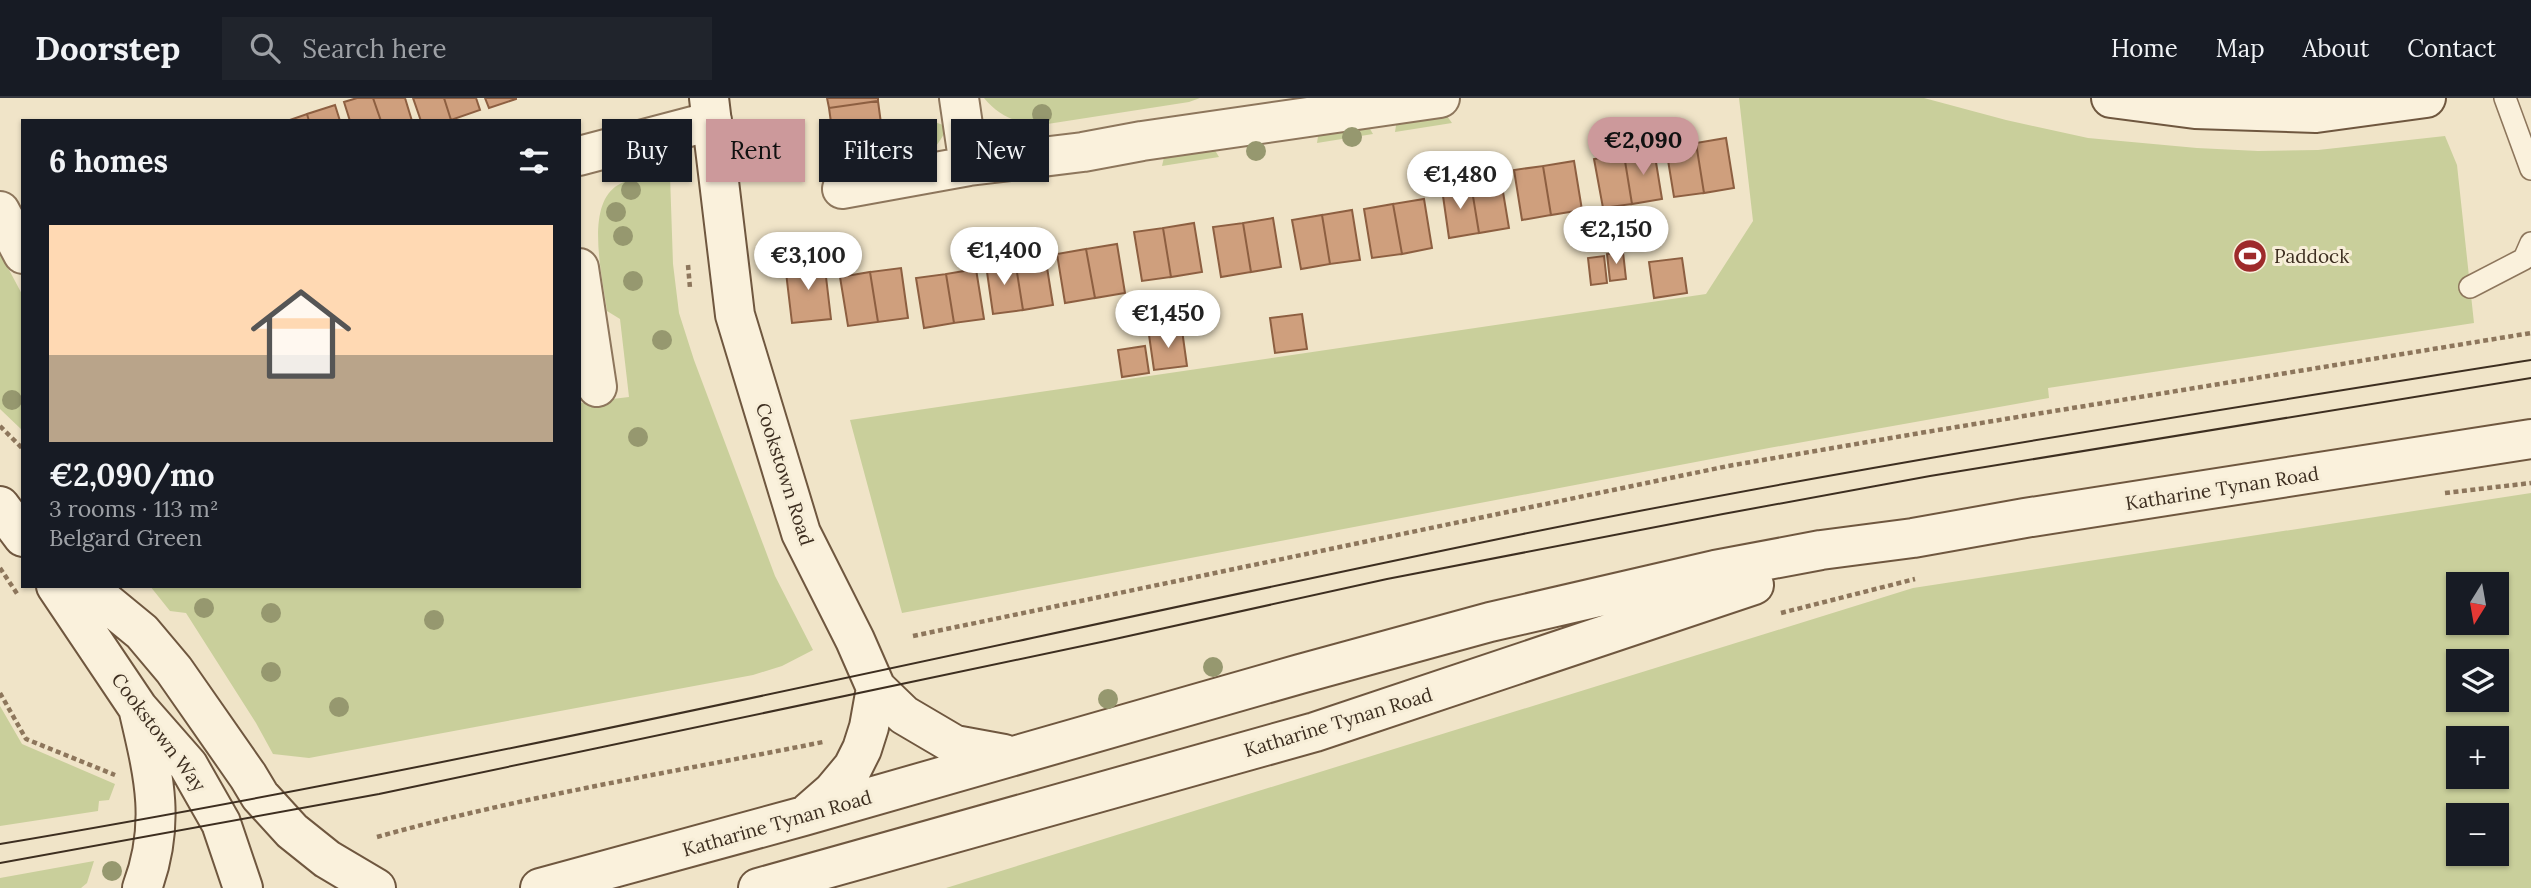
<!DOCTYPE html>
<meta charset="utf-8">
<style>
:root{--surface:#171b24;--page:#20242c;--text:#f1f3f6;--muted:#9ea1a6;--line:#363941;--accent:#cc999b}
body{margin:0;font-family:Lora,serif;background:var(--page);color:var(--text);height:100vh;display:flex;flex-direction:column;font-size:26px;white-space:nowrap}
*{box-sizing:border-box;margin:0}
p{font-size:23px;color:var(--muted)}
.icon{flex:none;width:38px;height:38px;fill:none;stroke:currentColor;stroke-width:2;stroke-linecap:round;stroke-linejoin:round}
.map{position:relative;flex:1;overflow:hidden}
.panel{position:absolute;left:21px;top:21px;width:560px;height:469px;display:flex;flex-direction:column;background:var(--surface);border-radius:0px;box-shadow:0 2px 5px #0004}
.panel>*{flex:none}
.top-card{position:absolute;left:602px;top:21px;width:665px;height:63px;display:flex;gap:14px}
.needle{width:46px;rotate:191deg}
.tools{position:absolute;left:2446px;top:474px;display:grid;gap:14px}
.tools a{display:grid;place-items:center;width:63px;height:63px;border-radius:0px;background:var(--surface);box-shadow:0 2px 5px #0004;font-size:35px}
.price{position:absolute;translate:-50% -60px;padding:0 16px;border-radius:24px;background:#fff;color:#222;font-size:23px;line-height:46px;filter:drop-shadow(0 2px 4px #0008)}
.price::after{content:'';position:absolute;left:50%;top:42px;width:21px;height:16px;margin-left:-10px;background:inherit;clip-path:polygon(0 0,100% 0,50% 100%)}
.price.on{background:var(--accent);color:#111}
ul{padding:0;list-style:none}
li{display:grid;align-content:center;gap:14px;height:371px;padding:0 28px}
li+li{border-top:2px solid var(--line)}
li span{display:grid;place-items:center;height:217px;border-radius:0px;color:#555}
li>.icon{margin-inline-start:auto}
span .icon{width:126px;height:126px;fill:#fffc;stroke-width:1}
li b{font-size:30px}
h2{display:flex;justify-content:space-between;align-items:center;height:84px;padding:0 28px;font-size:30px}
.chip{padding:0 24px;border-radius:0px;background:var(--surface);box-shadow:0 2px 5px #0004;font-size:24px;line-height:63px}
.chip.on{background:var(--accent);color:#111}
header{display:flex;align-items:center;gap:42px;box-sizing:border-box;height:98px;padding:0 35px;background:var(--surface);border-bottom:2px solid var(--line)}
header strong{font-size:33px}
nav{display:flex;gap:38px;margin-inline-start:auto;font-size:24px}
.search{width:490px;height:63px;background:var(--page);display:flex;align-items:center;gap:18px;box-sizing:border-box;padding:0 24px;border-radius:0px;color:var(--muted);font-size:26px}
.map>svg:first-child{display:block}
</style>
<header>
<strong>Doorstep</strong>
<div class="search"><svg class="icon" aria-label="search" viewBox="0 0 24 24"><circle cx="10" cy="10" r="6"/><path d="M15 15l6 6"/></svg>Search here</div>
<nav><a>Home</a><a>Map</a><a>About</a><a>Contact</a></nav>
</header>
<div class="map">
<svg width="2531" height="790" viewBox="0 0 2531 790">
<rect width="100%" height="100%" fill="#f0e4c8"/>
<path fill="#c9cf9b" fill-rule="evenodd" d="M984,0H1200L1189,4L1041,27C1017,26 999,18 984,0Z
M1739,0H1924L2006,22L2088,40L2197,50L2258,53L2318,52L2445,38L2457,67L2474,225L2048,290L2049,300L1769,350L902,515L850,322L1706,196L1753,123Z
M1445,15L1452,25L1395,34L1397,21Z
M935,24L948,29C933,56 929,58 900,67V51C917,46 927,40 935,24Z
M1367,26L1373,36L1317,45L1319,32Z
M1213,49L1219,59L1162,68L1165,55Z
M661,75L670,77L673,166L679,215L694,262L775,478L813,552L782,568L753,577L309,660L273,656L256,625L186,515L170,513L150,488H579V305L629,299L620,221L607,213C603,181 584,107 618,87C630,80 647,78 661,75Z
M0,155L23,198V333L0,311Z
M2531,395V790H946L1913,490ZM2459,486H2497V525H2459ZM2459,564H2497V602H2459ZM2459,640H2497V679H2459ZM2459,718H2497V756H2459Z
M0,608L22,646L115,686L109,702L99,703L98,713L0,728Z
M94,763L87,785L81,790H0V780Z"/>
<path fill="#cf9f7d" stroke="#8d5f41" stroke-width="2" d="M357,0H373L381,23H350L344,4Z
M373,0H405L412,23H381Z
M413,0H444L451,22L421,23Z
M444,0H476L480,12L451,22Z
M485,0H516V1L489,10Z
M827,0H878V3L829,10Z
M878,3L882,33L833,39L829,10Z
M335,7L340,23H309L307,16Z
M307,16L309,23H287Z
M1726,40L1734,90L1704,95L1696,45Z
M1696,45L1704,95L1674,99L1666,50Z
M1654,52L1662,101L1632,106L1624,57Z
M1624,57L1632,106L1603,110L1594,61Z
M1574,63L1582,112L1551,117L1543,68Z
M1543,68L1551,117L1522,122L1514,72Z
M1501,82L1509,130L1479,135L1471,86Z
M1471,86L1479,135L1449,140L1442,91Z
M1424,101L1432,150L1402,156L1393,106Z
M1393,106L1402,156L1372,160L1364,111Z
M1352,112L1360,162L1330,166L1322,117Z
M1322,117L1330,166L1301,171L1292,122Z
M1273,120L1281,169L1251,174L1243,125Z
M1194,125L1202,174L1171,179L1163,130Z
M1243,125L1251,174L1221,179L1213,129Z
M1163,130L1171,179L1142,183L1134,134Z
M1117,146L1125,195L1095,200L1086,151Z
M1086,151L1095,200L1065,205L1057,156Z
M1623,154L1626,181L1610,183L1607,156Z
M1045,157L1053,207L1023,212L1015,162Z
M1604,158L1607,185L1591,187L1588,160Z
M1682,160L1687,195L1654,200L1649,164Z
M824,162L831,221L792,225L785,166Z
M1015,162L1023,212L993,216L986,167Z
M901,170L908,220L878,224L870,174Z
M976,171L984,221L954,225L946,176Z
M870,174L878,224L848,228L840,179Z
M946,176L954,225L924,230L916,180Z
M1302,216L1307,251L1275,255L1270,220Z
M1182,232L1187,268L1154,272L1149,237Z
M1145,248L1149,275L1122,279L1118,252Z"/>
<g fill="none" stroke-linecap="round" stroke-linejoin="round">
<g stroke="#8d765c" stroke-width="24">
<path id="lane" d="M2505,0L2531,71
M2470,189L2524,161L2531,145"/>
</g>
<g stroke="#8d765c" stroke-width="42">
<path id="street" d="M959,0L969,68
M579,58L712,23
M842,91L969,68L1083,54L1142,43L1440,0
M0,113L23,156
M579,170L597,289"/>
</g>
<g stroke="#6f573f" stroke-width="42">
<path id="secondary" d="M709,0L735,217L801,435L855,542L876,590L869,629L862,651L853,669L833,693L809,714
M2111,0L2195,11L2316,15L2426,0
M0,408L23,439
M56,488L138,610L188,667L221,725L243,790
M86,488L142,534L174,572L248,678L260,698L292,733L327,761L376,790
M876,590L904,617L955,647L1004,656
M139,614C154,678 166,726 142,790
M540,790L804,718L1300,576L1490,524L1715,472L1821,452L1913,440L2025,420L2531,341
M758,790L1315,634L1754,487"/>
</g>
<path stroke="#8d765c" stroke-width="4.5" stroke-dasharray="5 3.5" stroke-linecap="butt" d="M688,167L690,190
M0,328L23,351
M2445,395L2531,385
M0,470L18,497
M1781,515L1915,481
M913,538L1728,368L1926,334L2531,235
M0,595L26,641L115,677
M377,739C523,698 674,674 823,644"/>
<use href="#lane" stroke="#faf1dc" stroke-width="21"/>
<use href="#street" stroke="#faf1dc" stroke-width="38"/>
<use href="#secondary" stroke="#faf1dc" stroke-width="38"/>
<path stroke="#3d2e20" stroke-width="2" d="M0,746C511,660 1015,540 1523,436C1857,368 2194,316 2531,262
M0,765L379,696L1106,543L1387,481L1723,416L1930,378L2531,280"/>
</g>
<g fill="#96986f">
<circle cx="1042" cy="16" r="10"/>
<circle cx="1352" cy="39" r="10"/>
<circle cx="1256" cy="53" r="10"/>
<circle cx="631" cy="92" r="10"/>
<circle cx="616" cy="114" r="10"/>
<circle cx="623" cy="138" r="10"/>
<circle cx="633" cy="183" r="10"/>
<circle cx="662" cy="242" r="10"/>
<circle cx="12" cy="302" r="10"/>
<circle cx="638" cy="339" r="10"/>
<circle cx="204" cy="510" r="10"/>
<circle cx="271" cy="515" r="10"/>
<circle cx="434" cy="522" r="10"/>
<circle cx="1213" cy="569" r="10"/>
<circle cx="271" cy="574" r="10"/>
<circle cx="1108" cy="601" r="10"/>
<circle cx="339" cy="609" r="10"/>
<circle cx="112" cy="773" r="10"/>
</g>
<defs>
<g id="stadium-disc" transform="scale(1.75)"><circle r="9.5" fill="#9e2a2b" stroke="#f7eed8"/><path d="M0-5a6.5 5 0 1 0 0 10a6.5 5 0 1 0 0-10ZM-3.5-1.8h7v3.6h-7Z" fill="#fff"/></g>
</defs>
<g fill-rule="evenodd">
<use href="#stadium-disc" x="2250" y="158"/>
</g>
<g text-anchor="middle" stroke-width="6" stroke-linejoin="round" paint-order="stroke">
<g font-size="19" fill="#3d2e20" stroke="#f7eed8" text-anchor="start">
<text x="2274" y="165">Paddock</text>
</g>
<g font-size="19" fill="#3d2e20" stroke="#f7eed8">
<text transform="translate(785 376) rotate(72)" y="7">Cookstown Road</text>
<text transform="translate(2222 390) rotate(-9)" y="7">Katharine Tynan Road</text>
<text transform="translate(1338 624) rotate(-17)" y="7">Katharine Tynan Road</text>
<text transform="translate(159 634) rotate(53)" y="7">Cookstown Way</text>
<text transform="translate(777 725) rotate(-16)" y="7">Katharine Tynan Road</text>
</g>
</g>
</svg>
<div class="tools">
<a><svg class="needle" viewBox="-14 -14 28 28"><path d="M0-13l5 13h-10z" fill="#e53935"/><path d="M0 13l5-13h-10z" fill="#9ea1a6"/></svg></a>
<a><svg class="icon" aria-label="layers" viewBox="0 0 24 24"><path d="M12 4l9 5-9 5-9-5zM3 14l9 5 9-5"/></svg></a>
<a>+</a>
<a>−</a>
</div>
<b class="price on" style="left:1643px;top:79px">€2,090</b>
<b class="price" style="left:1460px;top:113px">€1,480</b>
<b class="price" style="left:1616px;top:168px">€2,150</b>
<b class="price" style="left:1004px;top:189px">€1,400</b>
<b class="price" style="left:808px;top:194px">€3,100</b>
<b class="price" style="left:1168px;top:252px">€1,450</b>
<div class="top-card">
<a class="chip">Buy</a>
<a class="chip on">Rent</a>
<a class="chip">Filters</a>
<a class="chip">New</a>
</div>
<section class="panel">
<h2>6 homes<svg class="icon" aria-label="filters" viewBox="0 0 24 24"><path d="M4 7h16M4 17h16"/><circle cx="9" cy="7" r="2"/><circle cx="15" cy="17" r="2"/></svg></h2>
<ul>
<li><span style="background:linear-gradient(#ffd9b3 60%,#b9a48a 0)"><svg class="icon" aria-label="home" viewBox="0 0 24 24"><path d="M3 11l9-7 9 7M6 9v11h12V9"/></svg></span><div><b>€2,090/mo</b><p>3 rooms · 113 m²</p><p>Belgard Green</p></div></li>
</ul>
</section>
</div>
